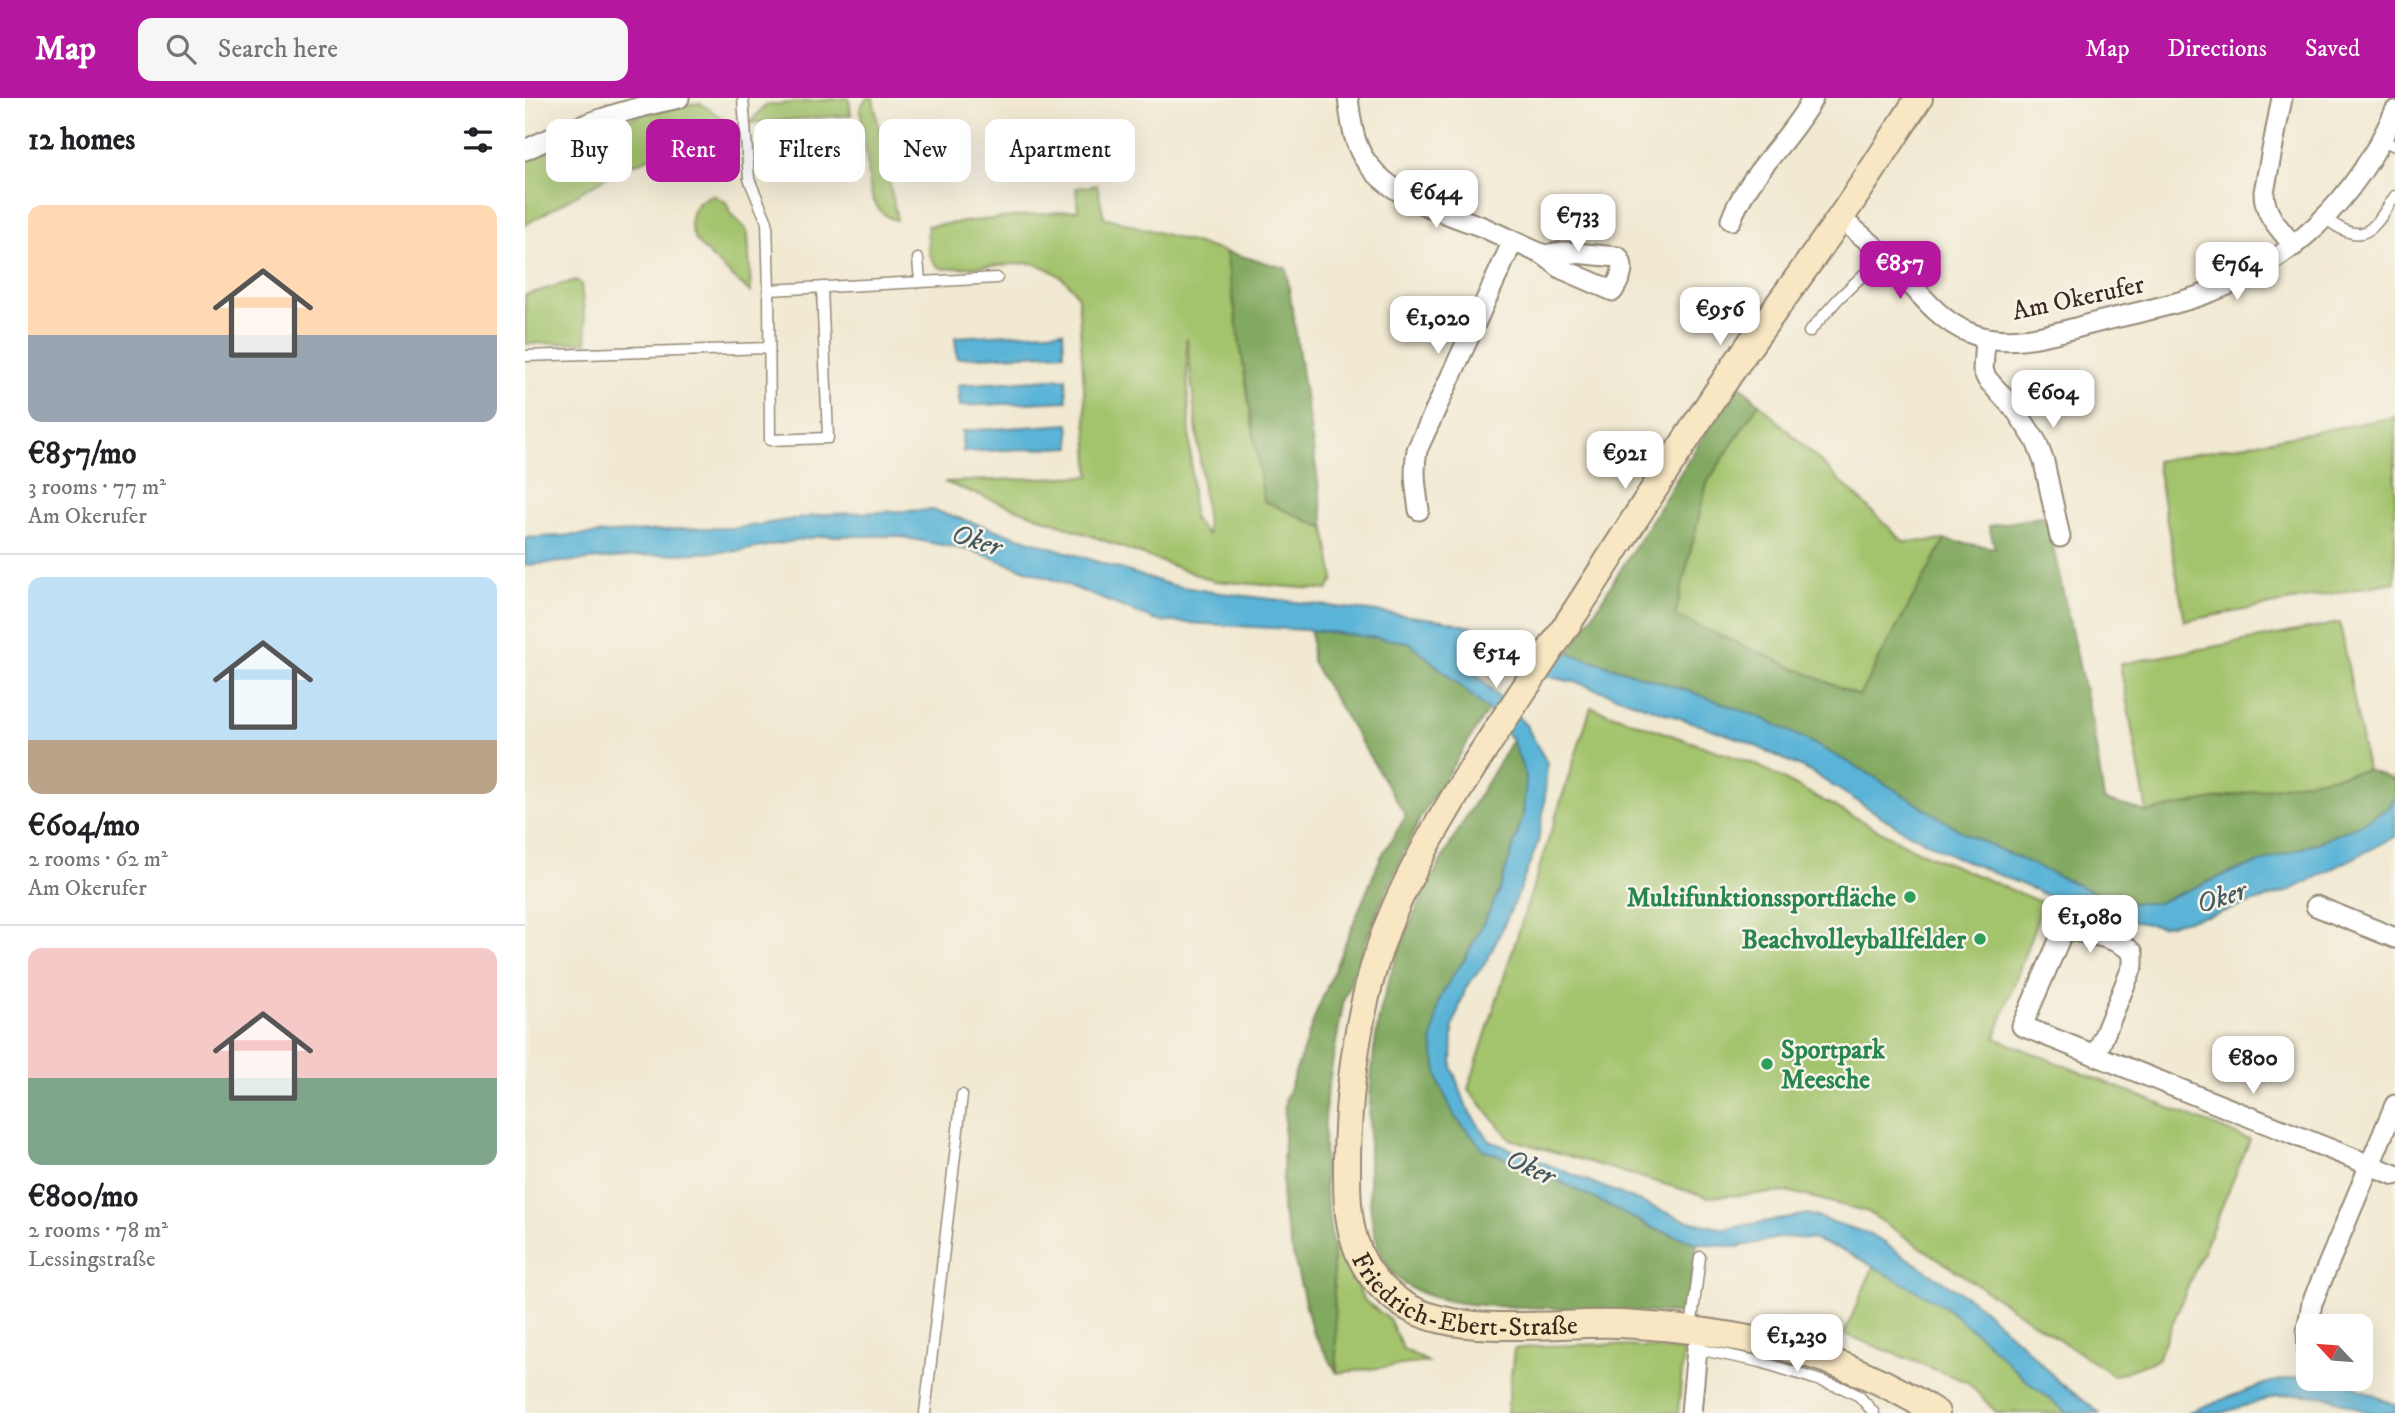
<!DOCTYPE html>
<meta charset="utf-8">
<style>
:root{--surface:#fff;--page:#f6f6f6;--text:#202124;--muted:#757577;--line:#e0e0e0;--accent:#b5179e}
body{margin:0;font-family:"IM FELL DW Pica",serif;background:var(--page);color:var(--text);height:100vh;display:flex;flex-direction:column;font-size:26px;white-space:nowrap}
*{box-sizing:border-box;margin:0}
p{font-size:23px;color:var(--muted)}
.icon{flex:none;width:38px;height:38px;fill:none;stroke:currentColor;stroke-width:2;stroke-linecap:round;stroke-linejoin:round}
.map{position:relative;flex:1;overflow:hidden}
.drawer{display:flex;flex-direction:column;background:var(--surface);width:525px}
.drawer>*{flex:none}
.banner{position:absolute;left:21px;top:21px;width:665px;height:63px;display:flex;gap:14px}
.needle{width:46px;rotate:296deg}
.controls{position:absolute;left:1771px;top:1216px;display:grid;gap:14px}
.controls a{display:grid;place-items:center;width:77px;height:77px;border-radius:14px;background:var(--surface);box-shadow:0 7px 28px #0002;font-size:35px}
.price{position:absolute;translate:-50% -60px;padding:0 16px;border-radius:14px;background:#fff;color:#222;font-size:23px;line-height:46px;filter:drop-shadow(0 2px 4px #0008)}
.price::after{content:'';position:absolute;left:50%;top:42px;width:21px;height:16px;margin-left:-10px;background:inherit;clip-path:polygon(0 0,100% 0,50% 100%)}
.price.on{background:var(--accent);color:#fff}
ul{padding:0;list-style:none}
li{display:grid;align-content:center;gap:14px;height:371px;padding:0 28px}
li+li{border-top:2px solid var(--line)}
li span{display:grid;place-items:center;height:217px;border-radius:14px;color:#555}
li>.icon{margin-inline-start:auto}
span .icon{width:126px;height:126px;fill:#fffc;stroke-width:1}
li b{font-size:30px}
h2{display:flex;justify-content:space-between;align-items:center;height:84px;padding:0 28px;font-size:30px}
.pill{padding:0 24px;border-radius:14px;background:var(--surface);box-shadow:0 7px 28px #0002;font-size:24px;line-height:63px}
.pill.on{background:var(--accent);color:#fff}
header{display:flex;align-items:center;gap:42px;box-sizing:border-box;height:98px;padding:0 35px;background:var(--accent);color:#fff}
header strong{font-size:33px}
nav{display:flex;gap:38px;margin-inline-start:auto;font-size:24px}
.search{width:490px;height:63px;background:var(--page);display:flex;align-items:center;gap:18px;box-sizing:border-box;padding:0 24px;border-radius:14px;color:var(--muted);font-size:26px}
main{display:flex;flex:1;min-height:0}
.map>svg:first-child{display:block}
</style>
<header>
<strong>Map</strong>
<div class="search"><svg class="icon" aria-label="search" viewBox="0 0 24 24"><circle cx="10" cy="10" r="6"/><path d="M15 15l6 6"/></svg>Search here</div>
<nav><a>Map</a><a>Directions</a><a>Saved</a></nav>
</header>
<main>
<section class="drawer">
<h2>12 homes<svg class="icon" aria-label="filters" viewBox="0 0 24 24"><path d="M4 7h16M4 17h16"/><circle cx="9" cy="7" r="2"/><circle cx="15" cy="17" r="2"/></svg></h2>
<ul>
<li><span style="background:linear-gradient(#ffd9b3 60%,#9aa5b1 0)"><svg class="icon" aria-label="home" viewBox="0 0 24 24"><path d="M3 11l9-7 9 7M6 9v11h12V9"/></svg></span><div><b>€857/mo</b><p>3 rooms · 77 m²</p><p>Am Okerufer</p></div></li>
<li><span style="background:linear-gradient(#bfe0f5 75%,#b9a48a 0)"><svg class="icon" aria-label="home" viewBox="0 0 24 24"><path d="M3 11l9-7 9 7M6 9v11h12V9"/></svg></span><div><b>€604/mo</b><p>2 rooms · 62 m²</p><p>Am Okerufer</p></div></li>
<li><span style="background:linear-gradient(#f6c9c9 60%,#7fa58c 0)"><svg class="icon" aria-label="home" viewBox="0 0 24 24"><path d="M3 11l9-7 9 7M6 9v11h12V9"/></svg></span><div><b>€800/mo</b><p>2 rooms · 78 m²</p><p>Lessingstraße</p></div></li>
</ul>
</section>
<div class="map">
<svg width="1870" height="1315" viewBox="0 0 1870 1315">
<rect width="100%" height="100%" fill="#f7f3e8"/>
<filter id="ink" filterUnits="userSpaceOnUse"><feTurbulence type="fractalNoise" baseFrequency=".0143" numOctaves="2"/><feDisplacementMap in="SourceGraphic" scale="14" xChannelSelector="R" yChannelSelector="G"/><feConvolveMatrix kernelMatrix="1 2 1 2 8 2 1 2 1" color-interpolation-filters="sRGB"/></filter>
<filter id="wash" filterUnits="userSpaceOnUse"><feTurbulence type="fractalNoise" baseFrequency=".00686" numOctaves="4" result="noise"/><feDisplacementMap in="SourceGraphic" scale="28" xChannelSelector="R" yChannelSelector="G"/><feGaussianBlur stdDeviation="1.57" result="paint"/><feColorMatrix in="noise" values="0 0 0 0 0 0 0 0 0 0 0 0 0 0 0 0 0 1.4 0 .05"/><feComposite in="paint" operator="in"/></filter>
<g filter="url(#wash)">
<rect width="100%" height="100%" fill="#f1e9d2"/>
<path fill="#a3c36c" stroke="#6f7645" stroke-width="2" fill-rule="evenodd" d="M324,0L326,17L224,25L241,7Z
M342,0H348L372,122C357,119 350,109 346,95L335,9Z
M175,5L207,27L178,34L139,54L92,73L0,127V63C52,38 118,10 175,5Z
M572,87L579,119L701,154L739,403L800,430L809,481L803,492L689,483L419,384L565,378L553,199C544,181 527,171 507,165L418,171C400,163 404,144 402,128L553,112L551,90ZM661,241H662L683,437L668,421Z
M188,97L202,105L205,115L221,131L223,137L226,195C214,184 176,152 170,141C160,121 168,103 188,97Z
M51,182L56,186L62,244L0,246V197Z
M1234,305L1379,444L1420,442L1334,598L1149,518L1182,385Z
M1870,319V484L1660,523L1631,363Z
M1815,525L1842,672L1622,714L1595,566Z
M1066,609L1232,667L1389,751L1518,805L1470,940L1725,1042L1632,1262L1589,1278L1343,1114L1266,1094L1183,1099L985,1041L943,991Z
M807,1143L840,1203L864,1221L878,1251L903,1264L812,1275Z
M1359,1144L1563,1315H1472L1442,1284L1319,1236Z
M1080,1246L1159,1253L1153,1315H982L989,1251L1015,1248Z"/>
<path fill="#82a960" stroke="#5e6a3f" stroke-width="2" d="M701,154L761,170L800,430L739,403Z
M1212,284L1234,305L1182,385L1150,518L1334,598L1420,442L1470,450L1464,428L1521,418L1568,630L1579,702L1622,714L1842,672L1868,682L1870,677V700L1863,710L1836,726L1792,745L1707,774L1632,805H1605L1570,795L1441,736L1338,672L1172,596L1044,555Z
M786,532L884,544L963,612L896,718L852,814L819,901L801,1000L799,1047L800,1090L807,1143L812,1275L787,1232L757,1112L760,1003L792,913L856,759L881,718L787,564Z
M987,642L1001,679L998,719L973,796L940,861L926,880L907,945L959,1052L1008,1070L1128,1130L1172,1145L1162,1216C1116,1214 1070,1212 1024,1210C979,1208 925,1211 884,1189C847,1167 844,1112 844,1074C844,1020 844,965 856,911C879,813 937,727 987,642Z"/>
<path fill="#5ab4d7" stroke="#4a6f7a" stroke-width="2" d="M538,233L539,255L432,260L430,239Z
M541,280L542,303L435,308L433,287Z
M544,326L546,349L438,354L437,333Z
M408,412L646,487L688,494L918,522L1009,544L1172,596L1239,621L1280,641L1338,672L1441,736L1570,795L1605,805H1632L1707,774L1792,745L1836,726L1863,710L1870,700V739L1764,793L1691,816L1636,828L1598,822L1536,803L1429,758L1381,734L1286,674L1218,642L1053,585L936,560L1001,627L1022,665L1019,710L1013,744L991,801L962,863L941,889L928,928L927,970L943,1012L965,1043L1160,1122L1199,1131L1283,1116L1345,1136L1450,1204L1494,1243L1533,1283L1575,1315H1542L1498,1280L1461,1243L1419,1208L1320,1153L1286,1141L1257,1139L1212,1149L1172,1145L1128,1130L1008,1070L959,1052L930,1019L914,985L907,945L914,902L926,880L940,861L973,796L998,719L1001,679L987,642L963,612L884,544L796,533L632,523L540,486L448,453L371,438H296L214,453L128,457L0,467V440L175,430H212L303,416Z
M1783,1277V1281H1813L1870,1307V1315H1844L1804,1299L1771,1296L1752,1298L1696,1315H1661L1742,1285Z"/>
</g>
<g filter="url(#ink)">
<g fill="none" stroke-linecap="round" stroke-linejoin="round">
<g stroke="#968a78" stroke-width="13">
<path id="lane" d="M218,0L224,81L242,124L244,192L472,180
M1857,42L1870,48
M1800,120C1839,150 1847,133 1870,98
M393,161L395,183
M244,192L245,342L303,340L297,189
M1284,234L1314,200L1359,157
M0,258L243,250
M1166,1231L1175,1159
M1172,1251L1236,1264L1318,1290L1334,1298L1349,1315
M400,1315L437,997"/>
</g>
<g stroke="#968a78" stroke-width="23">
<path id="street" d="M823,0C826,22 828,48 843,66C869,101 921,115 960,130C979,139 999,148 1019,157L1039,154L1093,159C1102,171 1094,182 1088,193L1037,171L1019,157
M1757,0L1739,94C1739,117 1755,131 1769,148
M0,52C49,28 101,11 154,0
M1315,120C1330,132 1345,144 1359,157C1386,183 1409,221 1445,235C1484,251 1530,235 1569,225C1605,216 1642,209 1677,197C1767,166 1832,100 1870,13
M1206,122C1223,76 1265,43 1288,0
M1460,241L1458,272L1462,281L1492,314L1511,343L1519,364L1535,439
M894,412C891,391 888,373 892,352L988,143
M1791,808L1870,840
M1571,957L1608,867V855C1591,838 1562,836 1539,831L1497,928L1870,1077
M1783,1256L1782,1233L1787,1205L1870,1007
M1166,1315L1172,1251"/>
</g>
<g stroke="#968a78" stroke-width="30">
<g id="secondary">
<path id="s1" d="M1394,0C1362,49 1331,99 1297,146C1265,192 1232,235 1201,281C1148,360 1098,440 1047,519C987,611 921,701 874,801C837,882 824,969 822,1057C822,1086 821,1117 830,1144C838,1170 854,1190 876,1205C931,1242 1031,1223 1096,1226C1209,1232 1316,1253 1411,1315"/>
</g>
</g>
<use href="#lane" stroke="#fff" stroke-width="10"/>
<use href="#street" stroke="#fff" stroke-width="19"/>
<use href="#secondary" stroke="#f9e7c3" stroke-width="26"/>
</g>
</g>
<g fill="#2e9e5b" stroke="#f7f3e8" stroke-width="2.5">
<circle cx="1385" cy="799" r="7"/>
<circle cx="1455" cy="841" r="7"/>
<circle cx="1242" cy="966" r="7"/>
</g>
<g text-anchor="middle" stroke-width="5" stroke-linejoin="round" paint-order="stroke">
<g font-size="26" fill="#3b2a1e" stroke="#f7f3e8">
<text transform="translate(1553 199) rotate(-12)" y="9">Am Okerufer</text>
<text dy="9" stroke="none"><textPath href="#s1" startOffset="1442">Friedrich-Ebert-Straße</textPath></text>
</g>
<g font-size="26" font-weight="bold" fill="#27864d" stroke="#f7f3e8" text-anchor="end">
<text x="1371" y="808">Multifunktionssportfläche</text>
<text x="1441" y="850">Beachvolleyballfelder</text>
<text x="1256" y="960" text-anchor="start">Sportpark<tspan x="1256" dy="30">Meesche</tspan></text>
</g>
<g font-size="28" font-style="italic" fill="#465a5f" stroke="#f7f3e8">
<text transform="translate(452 441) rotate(18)" y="10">Oker</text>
<text transform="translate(1696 798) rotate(-18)" y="10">Oker</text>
<text transform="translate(1006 1068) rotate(25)" y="10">Oker</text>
</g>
</g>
</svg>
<div class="controls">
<a><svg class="needle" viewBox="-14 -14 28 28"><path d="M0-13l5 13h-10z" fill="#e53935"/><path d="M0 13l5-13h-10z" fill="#757577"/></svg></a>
</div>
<b class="price" style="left:911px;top:132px">€644</b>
<b class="price" style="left:1053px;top:156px">€733</b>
<b class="price on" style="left:1375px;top:203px">€857</b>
<b class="price" style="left:1712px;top:204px">€764</b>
<b class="price" style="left:1195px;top:249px">€956</b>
<b class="price" style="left:913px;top:258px">€1,020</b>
<b class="price" style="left:1528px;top:332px">€604</b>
<b class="price" style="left:1100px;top:393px">€921</b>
<b class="price" style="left:971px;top:592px">€514</b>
<b class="price" style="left:1565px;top:857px">€1,080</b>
<b class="price" style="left:1728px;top:998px">€800</b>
<b class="price" style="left:1272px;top:1276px">€1,230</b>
<div class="banner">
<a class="pill">Buy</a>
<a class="pill on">Rent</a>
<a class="pill">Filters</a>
<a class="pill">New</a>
<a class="pill">Apartment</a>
</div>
</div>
</main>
